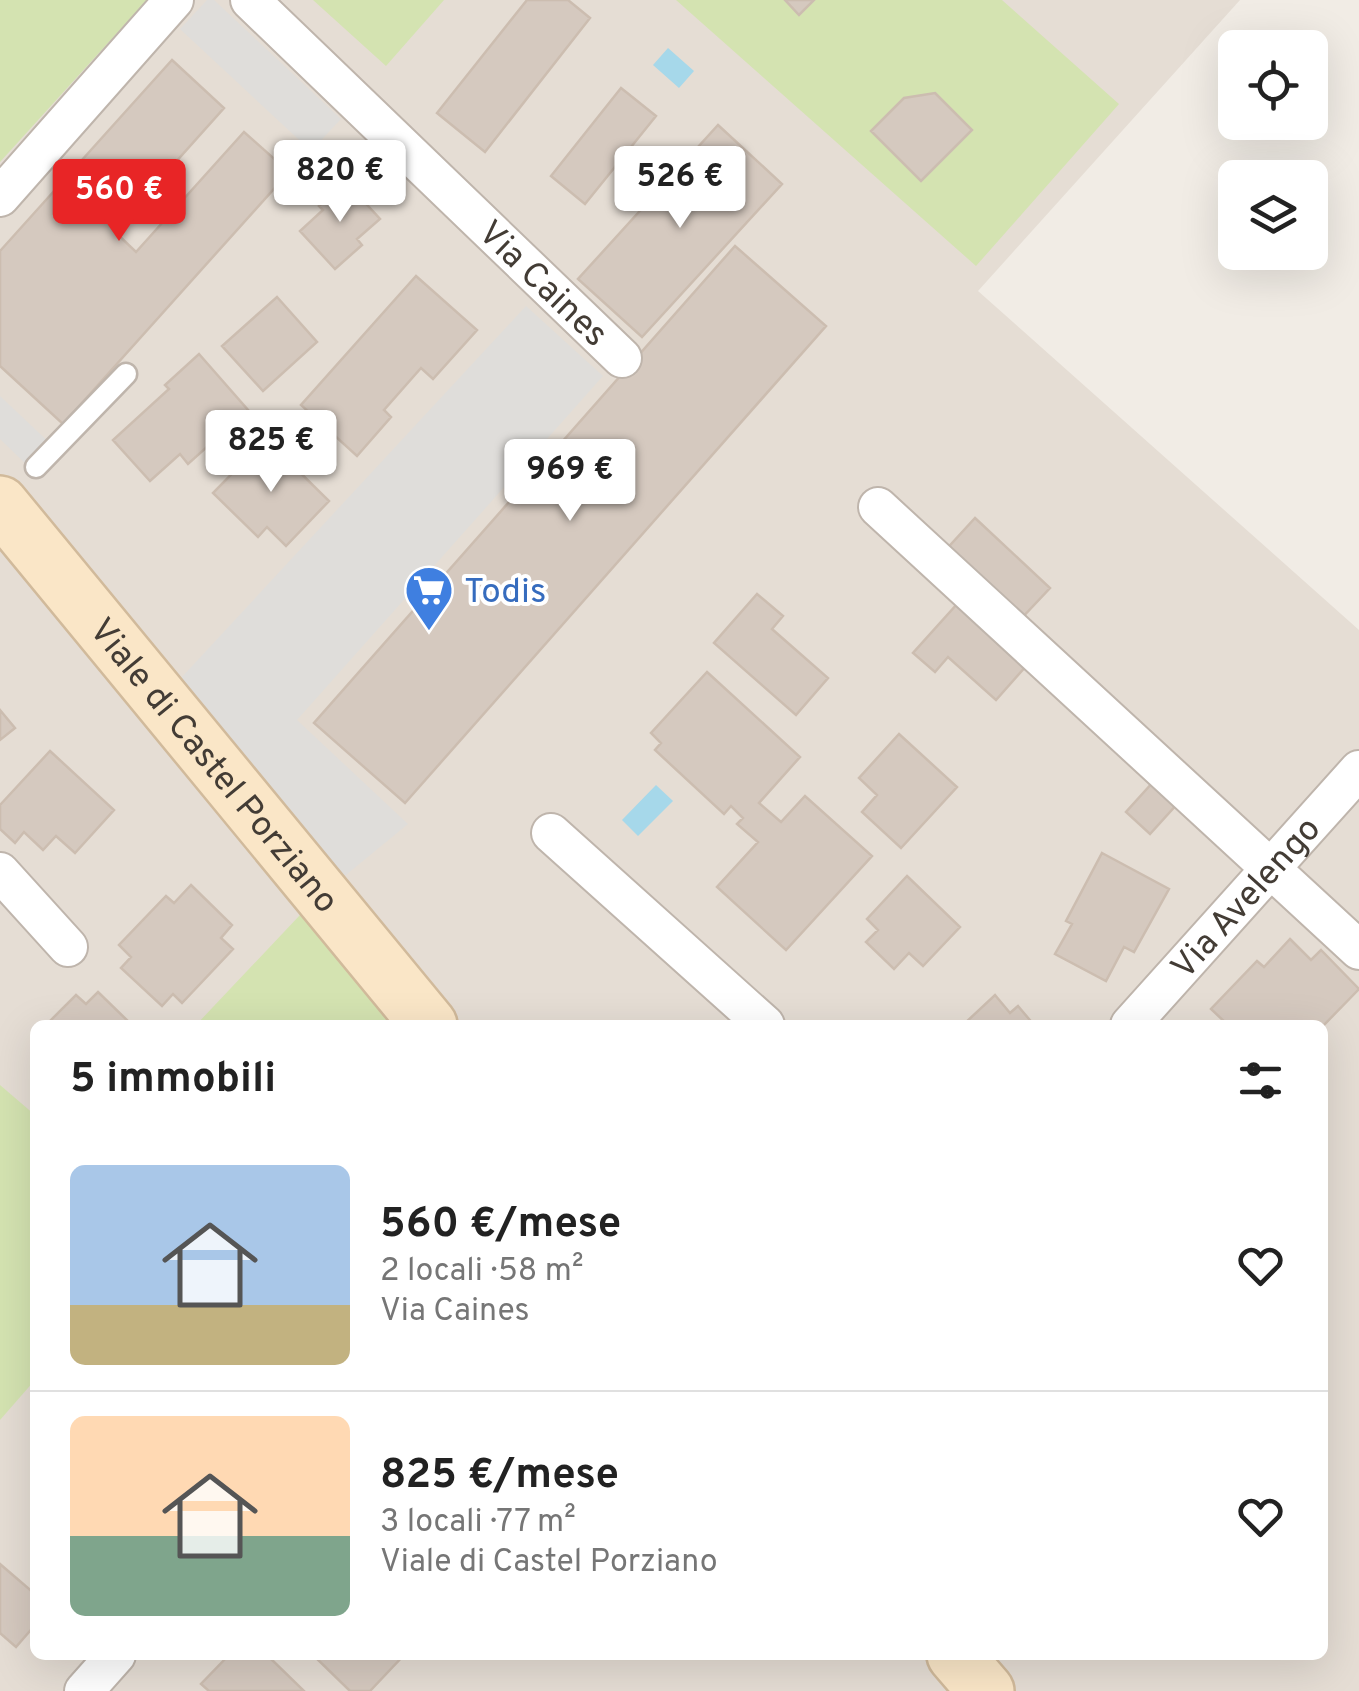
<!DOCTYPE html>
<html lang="it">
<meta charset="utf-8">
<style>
:root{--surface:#fff;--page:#f2f2f2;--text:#222;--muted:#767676;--line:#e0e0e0;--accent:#e82526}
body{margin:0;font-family:Overpass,sans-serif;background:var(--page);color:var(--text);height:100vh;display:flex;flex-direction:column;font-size:38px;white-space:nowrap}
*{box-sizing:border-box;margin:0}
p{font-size:32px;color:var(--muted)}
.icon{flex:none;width:55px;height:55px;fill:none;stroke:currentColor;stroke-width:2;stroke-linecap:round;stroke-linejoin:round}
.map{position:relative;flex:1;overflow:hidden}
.side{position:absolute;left:30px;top:1020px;width:1298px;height:640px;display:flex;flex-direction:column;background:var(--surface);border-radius:15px;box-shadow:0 10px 40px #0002}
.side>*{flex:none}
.buttons{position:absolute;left:1218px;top:30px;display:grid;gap:20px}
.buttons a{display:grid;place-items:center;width:110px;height:110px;border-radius:15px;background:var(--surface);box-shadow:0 10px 40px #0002;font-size:50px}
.price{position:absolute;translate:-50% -85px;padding:0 22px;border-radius:10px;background:#fff;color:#222;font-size:32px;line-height:65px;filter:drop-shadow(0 2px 5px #0008)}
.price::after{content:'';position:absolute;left:50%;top:60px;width:30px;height:22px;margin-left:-15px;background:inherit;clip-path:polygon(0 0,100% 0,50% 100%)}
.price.selected{background:var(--accent);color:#fff}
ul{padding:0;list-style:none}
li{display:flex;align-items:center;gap:30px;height:250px;padding:0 40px}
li+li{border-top:2px solid var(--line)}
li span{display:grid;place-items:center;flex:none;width:280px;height:200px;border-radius:15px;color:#555}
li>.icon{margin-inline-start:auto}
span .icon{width:120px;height:120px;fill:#fffc;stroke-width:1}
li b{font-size:42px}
h2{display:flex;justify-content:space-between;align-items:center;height:120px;padding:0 40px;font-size:42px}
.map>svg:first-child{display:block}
</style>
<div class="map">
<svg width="1359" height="1691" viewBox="0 0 1359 1691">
<rect width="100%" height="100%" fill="#f1ece5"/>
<path fill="#e5ddd4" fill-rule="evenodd" d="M0,0H1240L978,291L1359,630V1691H0ZM35,1025H1322V1655H35Z"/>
<path fill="#d4e3b1" d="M0,0H147L0,162Z
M313,0H444L386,66Z
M676,0H1002L1119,104L976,266Z
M300,915L395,1025H196Z
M0,1085L35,1115V1380L0,1420Z"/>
<path fill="#dfddda" d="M207,0H214L341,119L311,151L180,29Z
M526,306L603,376L297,720L408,824L341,879L181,678Z
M0,396L55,448L33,471L0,439Z"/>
<path fill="#a6d8ea" d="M668,48L694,71L679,88L653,65Z
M656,785L673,801L638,836L622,820Z"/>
<path fill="#d5c9bf" stroke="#ccbdb0" stroke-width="2.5" d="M527,0H568L590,18L485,152L437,113Z
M785,0H814L799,15Z
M172,60L224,108L114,231L136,252L244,132L289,172L63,424L0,366V251Z
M621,88L656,116L585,204L551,176Z
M935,93L972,130L921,181L871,131L904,98Z
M718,125L782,184L642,337L578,279Z
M346,182L380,219L357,239L362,245L335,269L300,231L323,210L319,206Z
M735,246L826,326L405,803L314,723Z
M416,276L477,330L433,379L421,368L384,410L391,417L357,456L301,405Z
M277,297L317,342L263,391L222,346Z
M199,354L248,410L188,464L180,454L150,481L113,440L169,389L165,385Z
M266,439L329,501L286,546L267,527L258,537L213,493Z
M975,518L1050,588L1018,622L943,553Z
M757,594L783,616L772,629L828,678L796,715L714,643Z
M958,603L1027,665L996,700L948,657L935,672L913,653Z
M707,672L800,757L759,803L781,822L805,796L872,856L786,950L717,887L758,842L737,824L743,818L731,806L724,814L655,750L661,743L651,733Z
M0,710L15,728L0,740Z
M899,734L957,787L901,848L862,812L877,795L859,778Z
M50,751L114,810L75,853L56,836L43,850L24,832L15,843L0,829V805Z
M1154,781L1178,803L1150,834L1126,812Z
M1102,853L1169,889L1134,952L1124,947L1106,981L1055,954L1072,924L1066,921Z
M907,876L960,927L923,966L909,953L894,969L866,942L878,930L867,919Z
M191,885L232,925L221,938L233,949L182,1003L173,994L162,1006L121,968L131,957L119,945L166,896L174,903Z
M1290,939L1311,960L1321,950L1359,989L1322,1027L1228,1025L1211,1009L1257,961L1264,967Z
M98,992L132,1025H46L76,995L86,1004Z
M995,995L1010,1013L1018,1006L1034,1025H963Z
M0,1564L35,1594V1625L16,1647L0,1633Z
M229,1655H267L304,1691H209L201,1684Z
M313,1655H404L370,1691H350Z"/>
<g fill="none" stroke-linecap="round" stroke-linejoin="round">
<g stroke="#bfb5ac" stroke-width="25">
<path id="lane" d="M36,467L126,374"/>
</g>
<g stroke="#bfb5ac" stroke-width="42">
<g id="street">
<path id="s1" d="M250,0L622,358"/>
<path d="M0,197L174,0"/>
<path d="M878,507L1359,950"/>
<path d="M551,833L765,1025"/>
<path d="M0,872L68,947"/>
<path id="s2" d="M1130,1025L1359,770"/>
<path d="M84,1691L116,1655"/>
</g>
</g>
<g stroke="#d1ba9b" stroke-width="60">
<g id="secondary">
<path id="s3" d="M0,504L429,1025"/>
<path d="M955,1655L986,1691"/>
</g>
</g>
<use href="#lane" stroke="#fff" stroke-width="20"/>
<use href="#street" stroke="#fff" stroke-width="38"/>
<use href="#secondary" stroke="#fae6c7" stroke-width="55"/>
</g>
<defs>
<g id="supermarket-pin" transform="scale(2.5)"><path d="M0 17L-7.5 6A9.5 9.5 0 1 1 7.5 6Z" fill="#3f7fe0" stroke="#fff"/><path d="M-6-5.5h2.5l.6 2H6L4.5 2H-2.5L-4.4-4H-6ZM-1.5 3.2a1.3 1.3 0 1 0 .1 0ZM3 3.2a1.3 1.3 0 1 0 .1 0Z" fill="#fff"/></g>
</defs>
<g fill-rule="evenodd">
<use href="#supermarket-pin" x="429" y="590"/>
</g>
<g text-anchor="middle" stroke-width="8" stroke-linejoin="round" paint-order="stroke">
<g font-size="35" fill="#433c35" stroke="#fff">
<text dy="12" stroke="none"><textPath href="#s1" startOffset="408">Via Caines</textPath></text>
<text dy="12" stroke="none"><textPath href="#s3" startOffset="338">Viale di Castel Porziano</textPath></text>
<text dy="12" stroke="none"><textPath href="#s2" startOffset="172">Via Avelengo</textPath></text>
</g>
<g font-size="35" fill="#366cbe" stroke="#fff" text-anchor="start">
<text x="464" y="602">Todis</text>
</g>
</g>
</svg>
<div class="buttons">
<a><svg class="icon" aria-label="locate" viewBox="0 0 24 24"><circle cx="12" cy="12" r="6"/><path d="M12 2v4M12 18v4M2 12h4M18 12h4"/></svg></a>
<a><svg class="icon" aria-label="layers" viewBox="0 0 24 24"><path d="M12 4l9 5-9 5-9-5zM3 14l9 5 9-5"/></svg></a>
</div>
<b class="price" style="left:340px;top:225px">820 €</b>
<b class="price" style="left:680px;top:231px">526 €</b>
<b class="price selected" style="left:119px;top:244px">560 €</b>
<b class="price" style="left:271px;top:495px">825 €</b>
<b class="price" style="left:570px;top:524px">969 €</b>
<section class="side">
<h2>5 immobili<svg class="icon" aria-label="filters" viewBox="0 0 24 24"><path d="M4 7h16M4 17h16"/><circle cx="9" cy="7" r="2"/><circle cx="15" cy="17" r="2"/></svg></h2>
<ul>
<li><span style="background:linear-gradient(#a9c7e8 70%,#c2b280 0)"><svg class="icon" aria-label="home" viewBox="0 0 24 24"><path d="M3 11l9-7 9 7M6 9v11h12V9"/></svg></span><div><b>560 €/mese</b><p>2 locali · 58 m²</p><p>Via Caines</p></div><svg class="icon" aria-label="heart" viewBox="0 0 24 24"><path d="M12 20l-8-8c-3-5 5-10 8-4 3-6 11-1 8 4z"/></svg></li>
<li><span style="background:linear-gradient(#ffd9b3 60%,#7fa58c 0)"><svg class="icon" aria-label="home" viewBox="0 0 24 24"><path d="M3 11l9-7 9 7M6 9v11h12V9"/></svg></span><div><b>825 €/mese</b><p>3 locali · 77 m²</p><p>Viale di Castel Porziano</p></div><svg class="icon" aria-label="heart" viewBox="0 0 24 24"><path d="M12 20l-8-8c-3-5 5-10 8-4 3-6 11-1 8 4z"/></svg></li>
</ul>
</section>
</div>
